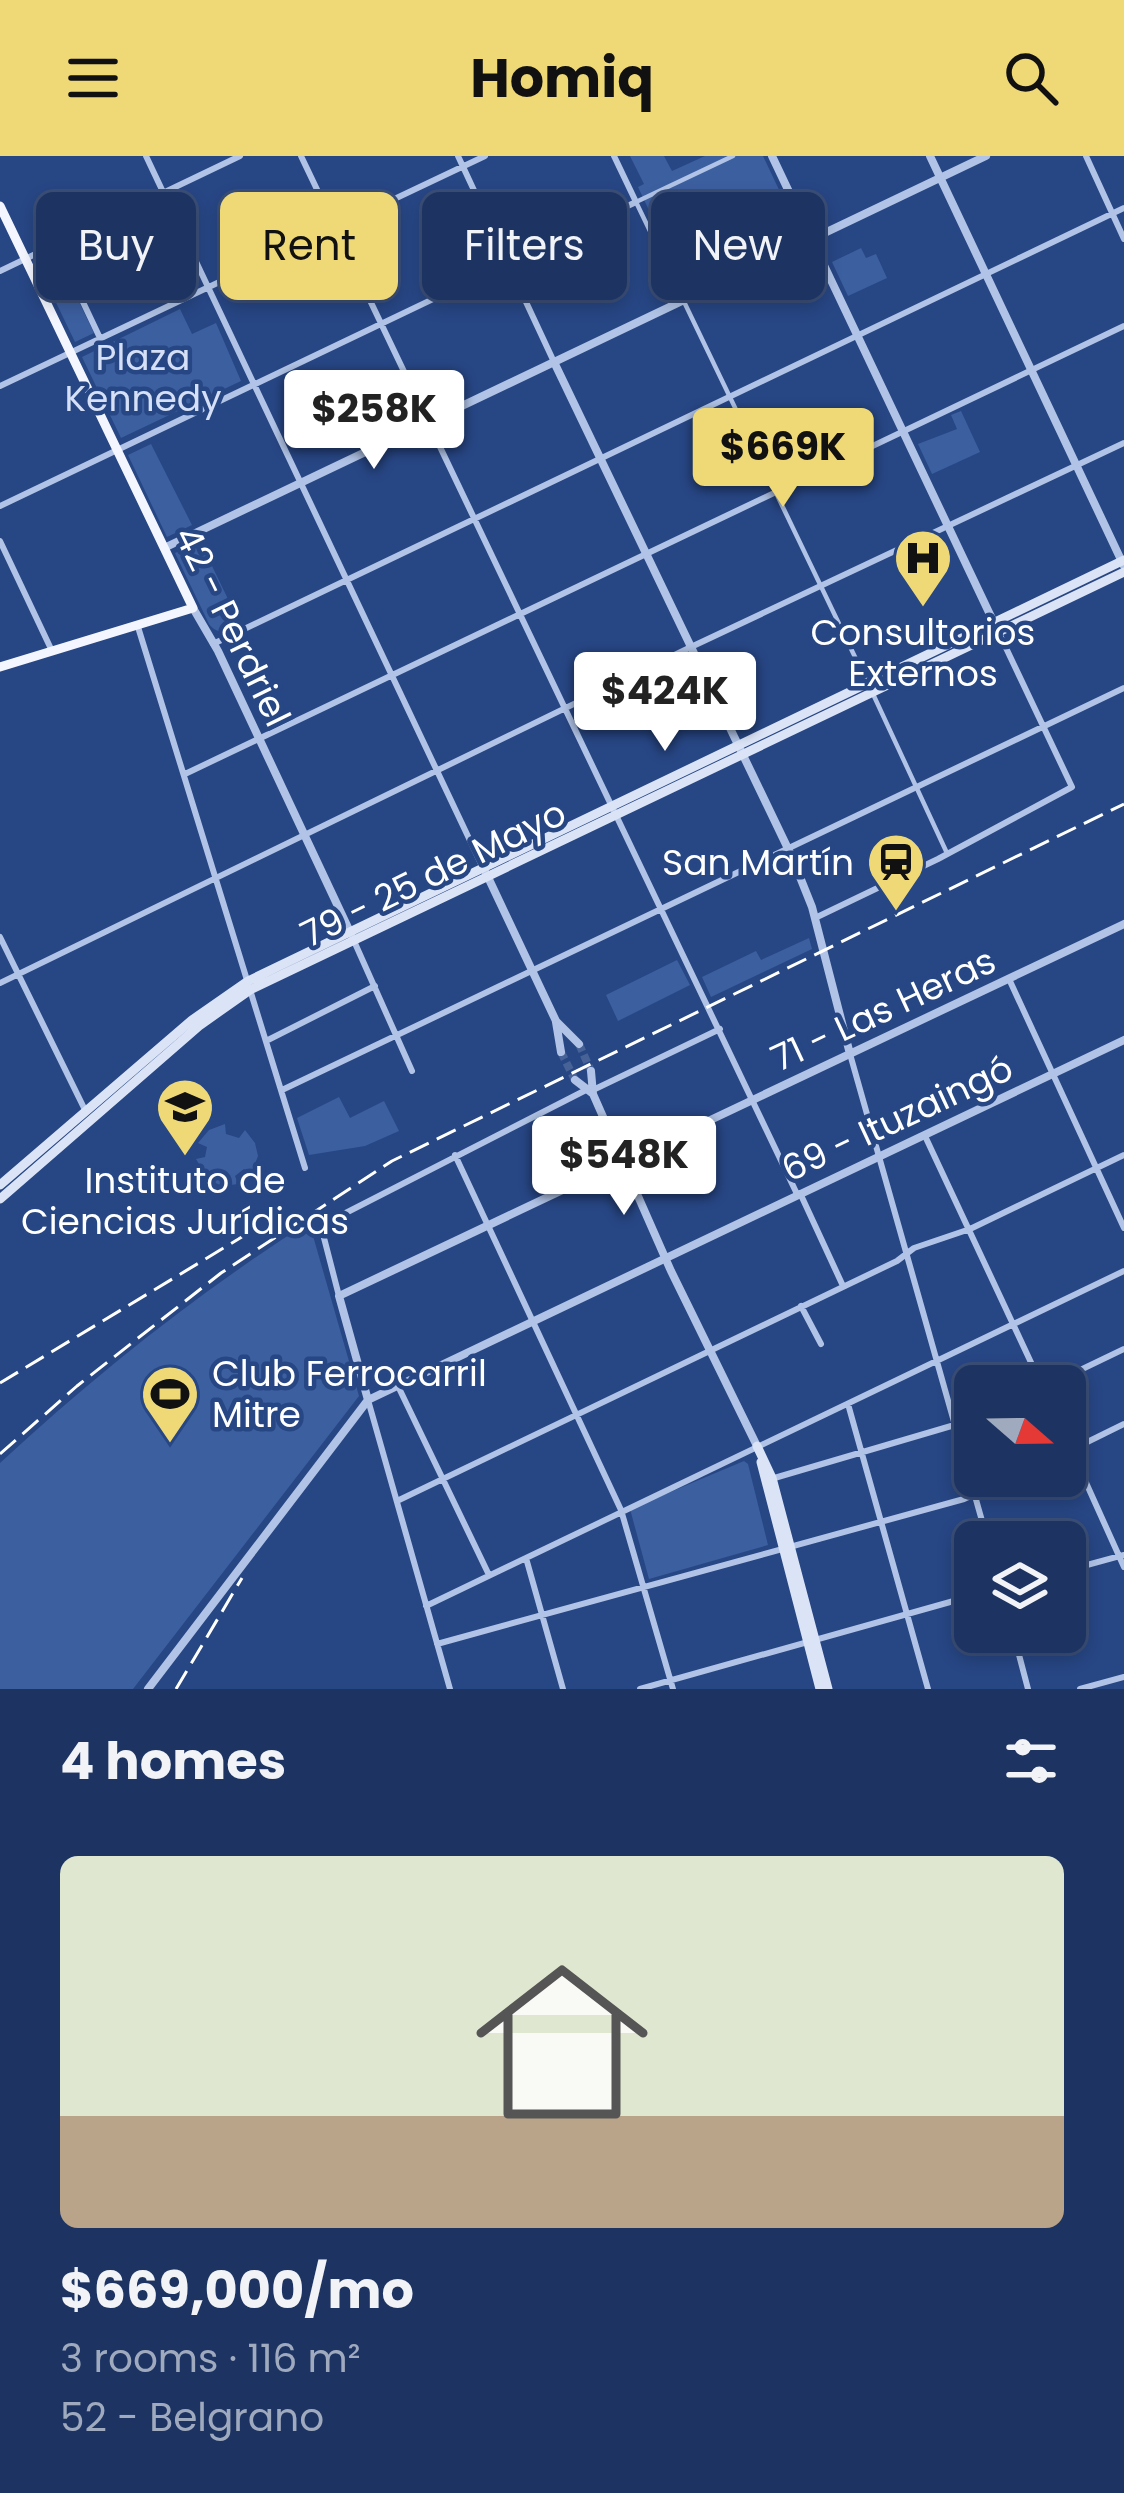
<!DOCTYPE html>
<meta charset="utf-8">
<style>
:root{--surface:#1d3463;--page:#2a3f6c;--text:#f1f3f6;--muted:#a0aabe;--line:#3b4f78;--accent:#efd977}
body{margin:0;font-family:Poppins,sans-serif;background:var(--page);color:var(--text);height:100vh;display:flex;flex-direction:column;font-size:45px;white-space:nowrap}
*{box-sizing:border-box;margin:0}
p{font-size:39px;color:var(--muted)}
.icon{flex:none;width:66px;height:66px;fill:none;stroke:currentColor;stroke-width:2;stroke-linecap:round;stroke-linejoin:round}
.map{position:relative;height:1533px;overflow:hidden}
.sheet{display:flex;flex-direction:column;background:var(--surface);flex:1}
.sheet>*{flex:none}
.banner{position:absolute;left:36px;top:36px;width:1053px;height:108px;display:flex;gap:24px}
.needle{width:78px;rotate:110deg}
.controls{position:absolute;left:954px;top:1209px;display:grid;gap:24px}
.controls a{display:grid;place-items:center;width:132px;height:132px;border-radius:18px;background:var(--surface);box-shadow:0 6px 18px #0003,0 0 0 3px var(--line);font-size:60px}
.price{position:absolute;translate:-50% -102px;padding:0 27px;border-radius:12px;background:#fff;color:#222;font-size:39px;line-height:78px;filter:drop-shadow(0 3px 6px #0008)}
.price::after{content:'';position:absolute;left:50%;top:72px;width:36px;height:27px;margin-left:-18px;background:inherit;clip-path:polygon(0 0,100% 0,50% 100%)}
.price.on{background:var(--accent);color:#111}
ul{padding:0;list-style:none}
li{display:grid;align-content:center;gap:24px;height:636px;padding:0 60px}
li+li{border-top:3px solid var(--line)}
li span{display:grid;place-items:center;height:372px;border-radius:18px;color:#555}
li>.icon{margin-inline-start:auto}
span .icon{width:216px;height:216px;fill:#fffc;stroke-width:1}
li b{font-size:51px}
h2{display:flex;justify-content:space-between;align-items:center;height:144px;padding:0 60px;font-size:51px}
.pill{padding:0 42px;border-radius:18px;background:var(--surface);box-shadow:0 6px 18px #0003,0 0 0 3px var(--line);font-size:42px;line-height:108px}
.pill.on{background:var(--accent);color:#111}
header{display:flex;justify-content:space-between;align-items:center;height:156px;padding:0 60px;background:var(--accent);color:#111;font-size:54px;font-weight:700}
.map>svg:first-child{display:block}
</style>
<header><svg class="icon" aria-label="menu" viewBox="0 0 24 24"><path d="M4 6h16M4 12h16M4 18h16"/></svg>Homiq<svg class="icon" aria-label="search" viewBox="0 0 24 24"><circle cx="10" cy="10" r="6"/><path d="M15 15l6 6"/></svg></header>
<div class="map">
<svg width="1124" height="1533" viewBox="0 0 1124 1533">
<rect width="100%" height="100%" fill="#274684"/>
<path fill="#3c5fa0" d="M630,0H664L672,15L705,0H763L800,78L686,133L638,31L644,28Z
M861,92L866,102L876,98L887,122L848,140L832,106Z
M56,98L94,177L75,186L37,107Z
M180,153L192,178L216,167L241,225L121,282L82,201Z
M961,255L980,296L932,318L918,288L957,273L951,259Z
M151,288L192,369L167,381L128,299Z
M200,385L241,470C228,475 218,480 209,468L175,397Z
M809,782L812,793L711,841L702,821L756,795L761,804Z
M677,804L690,829L618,865L606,839Z
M339,941L350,962L384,945L399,975L365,990L309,999L297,962Z
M225,968L226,978L239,982L245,974L255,987L258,1000L251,1018L244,1013L235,1020L238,1028L223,1030L208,1024L196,1003L205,1001L207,991L198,987L209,974Z
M309,1066L359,1240L133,1533H0V1307C96,1218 198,1137 309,1066Z
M744,1305L748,1308L768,1389L649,1423L630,1353Z"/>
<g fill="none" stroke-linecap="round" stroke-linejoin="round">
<path stroke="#476296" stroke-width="8" stroke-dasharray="8 4" stroke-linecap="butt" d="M579,888L591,915
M561,896L575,924"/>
<path stroke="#b1c4e7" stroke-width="4.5" d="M733,0L636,46L868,528
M873,538L946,695"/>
<path stroke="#b1c4e7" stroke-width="6" d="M146,0L483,712
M301,0L797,1038
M458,0L554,206
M1086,0L1124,83
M56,89L100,182
M0,115L240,0
M0,230L485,0
M0,350L636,46L614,0
M0,385L52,495
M138,471L305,1012
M213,488L1124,52
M185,618L1124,170
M815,762L938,703L1072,631L998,475
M0,781L86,956
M354,785L412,915
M1009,823L1124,1072
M0,827L691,491L1124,287
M266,885L375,830
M850,898L988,1386
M282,934L1124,532
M593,934L720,873
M925,980L1042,1230
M455,999L621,1354L673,1533
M800,1037L843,1130
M339,1140L323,1078L330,1065L586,934
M801,1150L821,1188
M397,1228L489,1419
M1047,1230L1124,1193
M368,1244L450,1533
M848,1248L928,1533
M1065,1280L1124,1411
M1065,1297L1124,1268
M771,1323L975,1263
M397,1345L897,1105L914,1092L970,1073L1124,999
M526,1402L563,1533
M1065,1415L1124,1399
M426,1450L1124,1115
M1013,1476L1028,1533
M437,1488L964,1343L1015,1320
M640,1533L975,1439
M1080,1533L1124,1521"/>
<path stroke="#b1c4e7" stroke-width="8" d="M772,0L995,469
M930,0L1124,410
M554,206L792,701L812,751L850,898
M164,392L986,0
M193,452L218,495L351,778
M486,717L556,865L579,888
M556,866L561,896
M591,915L593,938L671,1115L757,1290
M575,924L592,937
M368,1244L339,1140L1124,768
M148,1533L368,1244L1124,884"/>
<path stroke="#dbe4f7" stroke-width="9" d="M0,1029L192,864L248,825L1124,404
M0,1043L199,870L250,834L1124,416
M757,1290L772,1322L828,1533
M761,1306L820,1533"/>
<path stroke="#f3f6fe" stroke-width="9" d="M0,50L193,452L0,511"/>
<path stroke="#fff" stroke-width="3" stroke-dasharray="21 9" stroke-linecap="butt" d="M0,1227L260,1070
M0,1298L77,1230L221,1117L392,1005L1124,648
M176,1533L242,1422"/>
</g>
<defs>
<g id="hospital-pin" transform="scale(3)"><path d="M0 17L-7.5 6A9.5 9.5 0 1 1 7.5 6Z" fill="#efd977" stroke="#274684"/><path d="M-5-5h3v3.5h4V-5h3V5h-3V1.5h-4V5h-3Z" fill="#111"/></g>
<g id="station-pin" transform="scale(3)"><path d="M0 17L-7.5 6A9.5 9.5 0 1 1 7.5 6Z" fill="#efd977" stroke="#274684"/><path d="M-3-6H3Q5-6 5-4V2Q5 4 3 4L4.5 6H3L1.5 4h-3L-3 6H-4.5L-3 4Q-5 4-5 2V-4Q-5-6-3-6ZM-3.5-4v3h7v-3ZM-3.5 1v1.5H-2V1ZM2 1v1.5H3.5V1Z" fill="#111"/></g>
<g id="university-pin" transform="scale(3)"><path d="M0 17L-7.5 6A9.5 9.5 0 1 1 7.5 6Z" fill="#efd977" stroke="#274684"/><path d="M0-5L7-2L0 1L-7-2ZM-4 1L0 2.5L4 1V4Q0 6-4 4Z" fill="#111"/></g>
<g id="stadium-pin" transform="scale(3)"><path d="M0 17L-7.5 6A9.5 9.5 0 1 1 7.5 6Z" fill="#efd977" stroke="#274684"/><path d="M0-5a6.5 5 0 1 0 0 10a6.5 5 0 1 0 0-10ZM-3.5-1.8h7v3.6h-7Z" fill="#111"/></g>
</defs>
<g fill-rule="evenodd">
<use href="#hospital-pin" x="923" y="402"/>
<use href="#station-pin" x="896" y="706"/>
<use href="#university-pin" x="185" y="951"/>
<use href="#stadium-pin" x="170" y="1238"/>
</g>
<g text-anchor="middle" stroke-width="9" stroke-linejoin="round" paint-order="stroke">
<g font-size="36" fill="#d5e0f6" stroke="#274684">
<text x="143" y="214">Plaza<tspan x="143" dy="41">Kennedy</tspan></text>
</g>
<g font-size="36" fill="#fff" stroke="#274684">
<text transform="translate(233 470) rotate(64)" y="13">42 - Perdriel</text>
<text transform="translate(433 717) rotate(-26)" y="13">79 - 25 de Mayo</text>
<text transform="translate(883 853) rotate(-25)" y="13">71 - Las Heras</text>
<text transform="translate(897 962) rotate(-25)" y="13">69 - Ituzaingó</text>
</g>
<g font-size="36" fill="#fff" stroke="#274684">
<text x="923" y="489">Consultorios<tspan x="923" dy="41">Externos</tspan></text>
<text x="854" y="719" text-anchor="end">San Martín</text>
<text x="185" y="1037">Instituto de<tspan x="185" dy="41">Ciencias Jurídicas</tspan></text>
<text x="212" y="1230" text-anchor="start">Club Ferrocarril<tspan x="212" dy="41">Mitre</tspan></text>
</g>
</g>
</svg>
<div class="controls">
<a><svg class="needle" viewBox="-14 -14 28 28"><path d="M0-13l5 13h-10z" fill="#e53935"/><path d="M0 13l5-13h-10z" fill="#a0aabe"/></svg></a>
<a><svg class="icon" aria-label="layers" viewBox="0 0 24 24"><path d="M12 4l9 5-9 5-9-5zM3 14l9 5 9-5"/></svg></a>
</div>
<b class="price" style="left:374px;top:316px">$258K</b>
<b class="price on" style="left:783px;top:354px">$669K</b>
<b class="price" style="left:665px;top:598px">$424K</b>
<b class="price" style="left:624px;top:1062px">$548K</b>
<div class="banner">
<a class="pill">Buy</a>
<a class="pill on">Rent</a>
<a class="pill">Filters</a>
<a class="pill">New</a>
</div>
</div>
<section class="sheet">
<h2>4 homes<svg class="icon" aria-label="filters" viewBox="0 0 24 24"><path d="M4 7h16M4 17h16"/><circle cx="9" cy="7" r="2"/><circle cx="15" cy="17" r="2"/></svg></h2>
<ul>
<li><span style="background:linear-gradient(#dfe7d0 70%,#b9a48a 0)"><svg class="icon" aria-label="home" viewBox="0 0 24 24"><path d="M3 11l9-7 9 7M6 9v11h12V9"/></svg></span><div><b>$669,000/mo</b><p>3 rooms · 116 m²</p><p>52 - Belgrano</p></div></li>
</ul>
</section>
